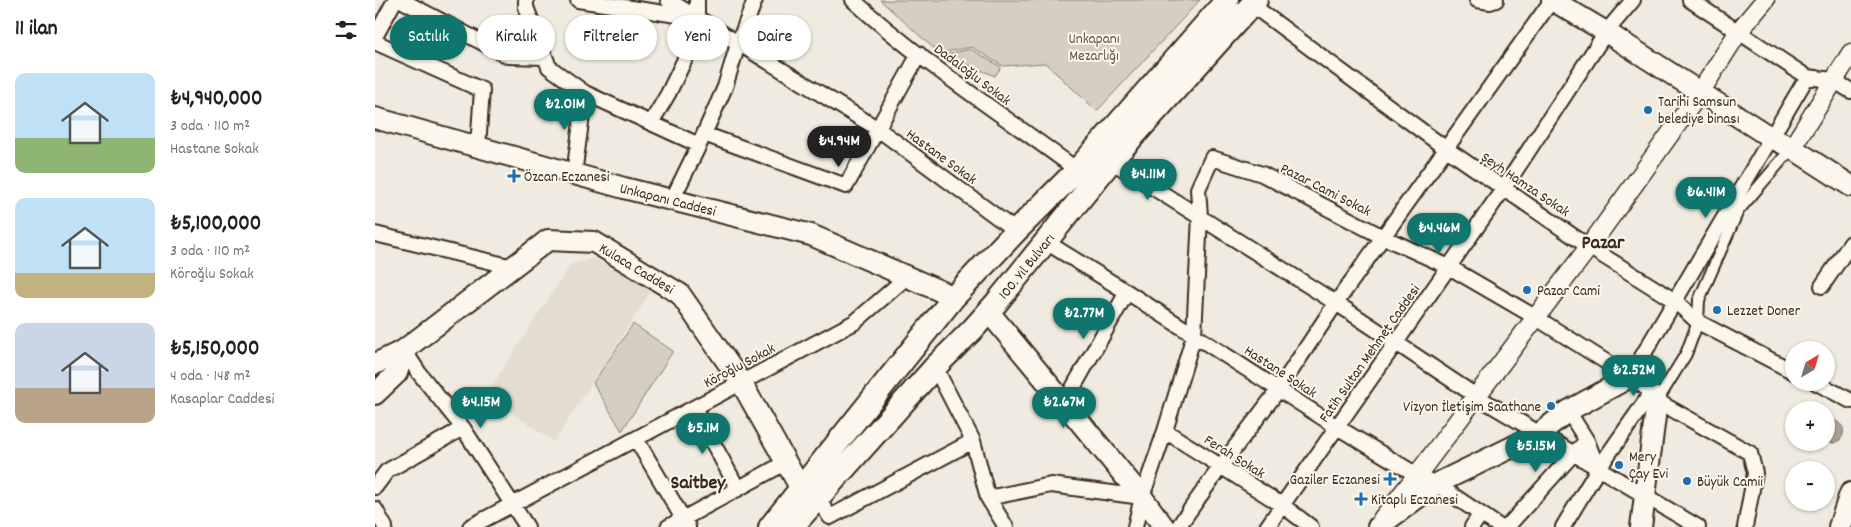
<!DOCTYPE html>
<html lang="tr">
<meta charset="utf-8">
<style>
:root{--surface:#fff;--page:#f2f2f2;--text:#202124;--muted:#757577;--accent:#0f766e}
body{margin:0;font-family:Dekko,sans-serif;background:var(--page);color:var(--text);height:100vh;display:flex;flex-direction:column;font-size:19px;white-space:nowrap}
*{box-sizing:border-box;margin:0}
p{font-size:16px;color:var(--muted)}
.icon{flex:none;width:28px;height:28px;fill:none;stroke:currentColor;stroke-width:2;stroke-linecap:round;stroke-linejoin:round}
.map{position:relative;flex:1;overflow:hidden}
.details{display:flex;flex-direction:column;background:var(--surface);width:375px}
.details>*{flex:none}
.top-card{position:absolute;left:15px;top:15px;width:475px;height:45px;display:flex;gap:10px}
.needle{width:32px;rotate:38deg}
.controls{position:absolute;left:1410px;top:341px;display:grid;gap:10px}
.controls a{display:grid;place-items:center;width:50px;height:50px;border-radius:50%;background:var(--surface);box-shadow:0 1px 4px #0004;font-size:25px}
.price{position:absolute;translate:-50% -42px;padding:0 11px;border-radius:18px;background:var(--accent);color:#fff;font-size:16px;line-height:32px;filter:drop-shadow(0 1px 2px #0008)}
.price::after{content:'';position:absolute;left:50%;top:30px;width:15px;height:11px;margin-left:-8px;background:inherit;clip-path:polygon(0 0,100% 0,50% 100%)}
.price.selected{background:#222;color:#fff}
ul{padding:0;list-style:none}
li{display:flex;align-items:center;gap:15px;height:125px;padding:0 15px}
li span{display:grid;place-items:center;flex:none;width:140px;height:100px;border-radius:10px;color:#555}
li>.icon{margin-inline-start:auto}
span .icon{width:60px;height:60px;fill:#fffc;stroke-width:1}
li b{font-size:21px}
h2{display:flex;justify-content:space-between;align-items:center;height:60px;padding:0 15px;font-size:21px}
.tag{padding:0 18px;border-radius:22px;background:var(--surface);box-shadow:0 1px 4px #0004;font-size:18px;line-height:45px}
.tag.selected{background:var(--accent);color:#fff}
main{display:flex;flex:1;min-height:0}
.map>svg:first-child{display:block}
</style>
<main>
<section class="details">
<h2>11 ilan<svg class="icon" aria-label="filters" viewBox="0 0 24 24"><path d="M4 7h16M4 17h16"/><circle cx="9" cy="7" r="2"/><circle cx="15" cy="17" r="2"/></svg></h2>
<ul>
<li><span style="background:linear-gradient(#bfe0f5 65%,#8fb573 0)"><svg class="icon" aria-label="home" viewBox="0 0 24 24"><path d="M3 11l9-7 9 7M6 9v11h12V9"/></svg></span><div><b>₺4,940,000</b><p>3 oda · 110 m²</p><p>Hastane Sokak</p></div></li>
<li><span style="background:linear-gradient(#bfe0f5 75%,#c2b280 0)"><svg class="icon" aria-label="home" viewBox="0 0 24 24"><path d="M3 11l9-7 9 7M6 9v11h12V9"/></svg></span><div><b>₺5,100,000</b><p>3 oda · 110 m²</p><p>Köroğlu Sokak</p></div></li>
<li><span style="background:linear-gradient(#c9d6e8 65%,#b9a48a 0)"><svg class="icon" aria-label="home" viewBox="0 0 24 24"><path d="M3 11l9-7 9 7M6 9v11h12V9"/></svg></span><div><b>₺5,150,000</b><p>4 oda · 148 m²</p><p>Kasaplar Caddesi</p></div></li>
</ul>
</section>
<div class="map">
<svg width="1476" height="527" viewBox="0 0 1476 527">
<rect width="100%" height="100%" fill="#f0ebe0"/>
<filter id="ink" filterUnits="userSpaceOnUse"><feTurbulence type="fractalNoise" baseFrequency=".02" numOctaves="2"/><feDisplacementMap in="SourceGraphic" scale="10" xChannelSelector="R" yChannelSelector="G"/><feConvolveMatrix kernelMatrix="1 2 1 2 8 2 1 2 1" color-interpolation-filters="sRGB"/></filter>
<g filter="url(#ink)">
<path fill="#e2dcd1" d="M218,258L278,288L179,442L111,395L195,265Z"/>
<path fill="#d5cec3" stroke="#887c70" d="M505,0H825L722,111L670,63L628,66L597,47L564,53Z
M596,49L626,67L620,76L568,55Z
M258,324L298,351L247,431L218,383Z"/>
<path fill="#aca397" stroke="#7f7367" d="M1458,420C1468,423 1472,431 1465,440L1459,443L1451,442V422Z"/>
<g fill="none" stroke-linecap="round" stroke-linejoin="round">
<g stroke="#3b2a1e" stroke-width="14">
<path id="pedestrian" d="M1282,401L1311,354L1323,322L1324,300L1363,211L1417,148"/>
</g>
<g stroke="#3b2a1e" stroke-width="18">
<path id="minor" d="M26,0L133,56L170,57
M151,0V7L174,67L210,93L324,145L297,200
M203,0L322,18L312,55L293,94L276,123
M293,0L503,129L641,231
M322,0V18
M478,0C547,63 627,114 702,170
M1102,0L1115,2L1121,0
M1315,0L1432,77L1458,80L1476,91
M877,5L1070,148L1214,247L1300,301L1323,322L1419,372
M0,37L20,0
M0,42L107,90L103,147
M329,134L471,186L544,54
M325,143L350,87L363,44L380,0
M736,161L961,303L1101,396L1323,527
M199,174L210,93
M0,234L138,267
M671,242L752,292L962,427L1042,475L1061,484L1125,527
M1447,286L1476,243
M29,350L44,373L88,428L152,527
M560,367L598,441L613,498L631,527
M1255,377L1432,77
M1440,382L1476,401
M690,402L752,292
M319,408L363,489
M1193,411L1212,441L1223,469
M790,431L907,505L936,527
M261,439L313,527
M0,487L12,471L88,428
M442,498L455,517L598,441
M613,498L676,485L767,497
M0,509L10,527
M95,527L480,322L533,276
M293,527L410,463
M760,527L767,497L790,431L819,335L825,216L823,189L837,158L887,174L1008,237L1074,267L1160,317L1255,377L1277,392L1282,401L1375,453L1380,473L1370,527
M803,527L846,466L904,389L961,303L1177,0
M892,527L1129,188L1231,32L1258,0
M1097,527L1105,515
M1132,527L1198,454L1212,441
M1188,527L1223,469L1277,392"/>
</g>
<g stroke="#3b2a1e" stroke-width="21">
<path id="tertiary" d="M1417,148L1476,53
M1007,519L1042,475L1214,247L1326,91L1364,31L1390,0"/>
</g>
<g stroke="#3b2a1e" stroke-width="24">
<path id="secondary" d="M1177,0L1231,32L1395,137L1417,148L1476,186
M0,118L249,188L436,235L579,297
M613,311L767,497L789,527
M0,364L29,350L173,240L219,242L305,294L366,382L426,489
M0,394L22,373L29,350
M1003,527L1061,484L1164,434L1193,411L1255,377
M1266,527L1282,401"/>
</g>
<g stroke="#3b2a1e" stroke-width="26">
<path id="primary" d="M395,527L579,297L641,231L702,170L852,0
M417,527L560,367L598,329L622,302L736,161L881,0
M1465,527L1476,494"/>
</g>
<use href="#pedestrian" stroke="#fbf7ec" stroke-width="10"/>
<use href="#minor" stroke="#fbf7ec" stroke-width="14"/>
<use href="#tertiary" stroke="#fbf7ec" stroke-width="18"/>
<use href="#secondary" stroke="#fbf7ec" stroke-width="20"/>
<use href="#primary" stroke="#fbf7ec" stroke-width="22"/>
</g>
</g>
<g fill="#1f6fb2" stroke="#fbf7ec" stroke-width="2">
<circle cx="1273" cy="110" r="5"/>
<path d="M136.5 168.5h5v5h5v5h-5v5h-5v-5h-5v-5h5z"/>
<circle cx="1152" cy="290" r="5"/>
<circle cx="1342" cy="310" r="5"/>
<circle cx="1176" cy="406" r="5"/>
<circle cx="1244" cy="465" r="5"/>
<path d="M1012.5 471.5h5v5h5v5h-5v5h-5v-5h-5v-5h5z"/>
<circle cx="1312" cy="481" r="5"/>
<path d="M983.5 491.5h5v5h5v5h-5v5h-5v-5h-5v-5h5z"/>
</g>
<g text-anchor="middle" stroke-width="4" stroke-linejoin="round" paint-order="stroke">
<g font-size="15" fill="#625347" stroke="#fbf7ec">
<text x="719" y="43">Unkapanı<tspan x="719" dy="17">Mezarlığı</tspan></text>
</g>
<g font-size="15" fill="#3b2a1e" stroke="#fbf7ec">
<text transform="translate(598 74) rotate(37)" y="5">Dadaloğlu Sokak</text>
<text transform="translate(567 156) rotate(36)" y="5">Hastane Sokak</text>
<text transform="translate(1151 184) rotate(34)" y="5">Şeyh Hamza Sokak</text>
<text transform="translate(951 189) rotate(27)" y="5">Pazar Cami Sokak</text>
<text transform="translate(293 199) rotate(14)" y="5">Unkapanı Caddesi</text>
<text transform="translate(651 266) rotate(-51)" y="5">100. Yıl Bulvarı</text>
<text transform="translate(262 268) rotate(31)" y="5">Kulaca Caddesi</text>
<text transform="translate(994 353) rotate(-55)" y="5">Fatih Sultan Mehmet Caddesi</text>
<text transform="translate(364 365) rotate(-28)" y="5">Köroğlu Sokak</text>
<text transform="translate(906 371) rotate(33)" y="5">Hastane Sokak</text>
<text transform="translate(860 456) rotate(32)" y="5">Ferah Sokak</text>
</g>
<g font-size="15" fill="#3b2a1e" stroke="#fbf7ec" text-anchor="start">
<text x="1283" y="106">Tarihi Samsun<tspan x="1283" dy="17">belediye binası</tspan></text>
<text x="149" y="181">Özcan Eczanesi</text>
<text x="1162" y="295">Pazar Cami</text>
<text x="1352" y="315">Lezzet Doner</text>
<text x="1166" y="411" text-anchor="end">Vizyon İletişim Saathane</text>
<text x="1254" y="461">Mery<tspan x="1254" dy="17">Çay Evi</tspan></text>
<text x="1005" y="484" text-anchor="end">Gaziler Eczanesi</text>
<text x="1322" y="486">Büyük Camii</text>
<text x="996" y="504">Kitaplı Eczanesi</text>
</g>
<g font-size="20" font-weight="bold" fill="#3b2a1e" stroke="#fbf7ec">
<text x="1228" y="248">Pazar</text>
<text x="323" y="488">Saitbey</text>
</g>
</g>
</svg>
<div class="controls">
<a><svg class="needle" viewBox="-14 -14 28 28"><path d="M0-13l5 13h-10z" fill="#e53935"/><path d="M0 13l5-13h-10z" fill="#757577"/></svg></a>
<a>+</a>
<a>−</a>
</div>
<b class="price" style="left:190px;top:131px">₺2.01M</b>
<b class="price selected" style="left:464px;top:168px">₺4.94M</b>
<b class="price" style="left:773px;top:201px">₺4.11M</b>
<b class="price" style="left:1331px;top:219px">₺6.41M</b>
<b class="price" style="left:1064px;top:255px">₺4.46M</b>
<b class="price" style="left:709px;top:340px">₺2.77M</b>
<b class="price" style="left:1259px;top:397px">₺2.52M</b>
<b class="price" style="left:106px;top:429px">₺4.15M</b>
<b class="price" style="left:689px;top:429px">₺2.67M</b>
<b class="price" style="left:328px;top:455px">₺5.1M</b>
<b class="price" style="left:1161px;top:473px">₺5.15M</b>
<div class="top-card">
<a class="tag selected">Satılık</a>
<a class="tag">Kiralık</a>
<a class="tag">Filtreler</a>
<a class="tag">Yeni</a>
<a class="tag">Daire</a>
</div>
</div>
</main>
